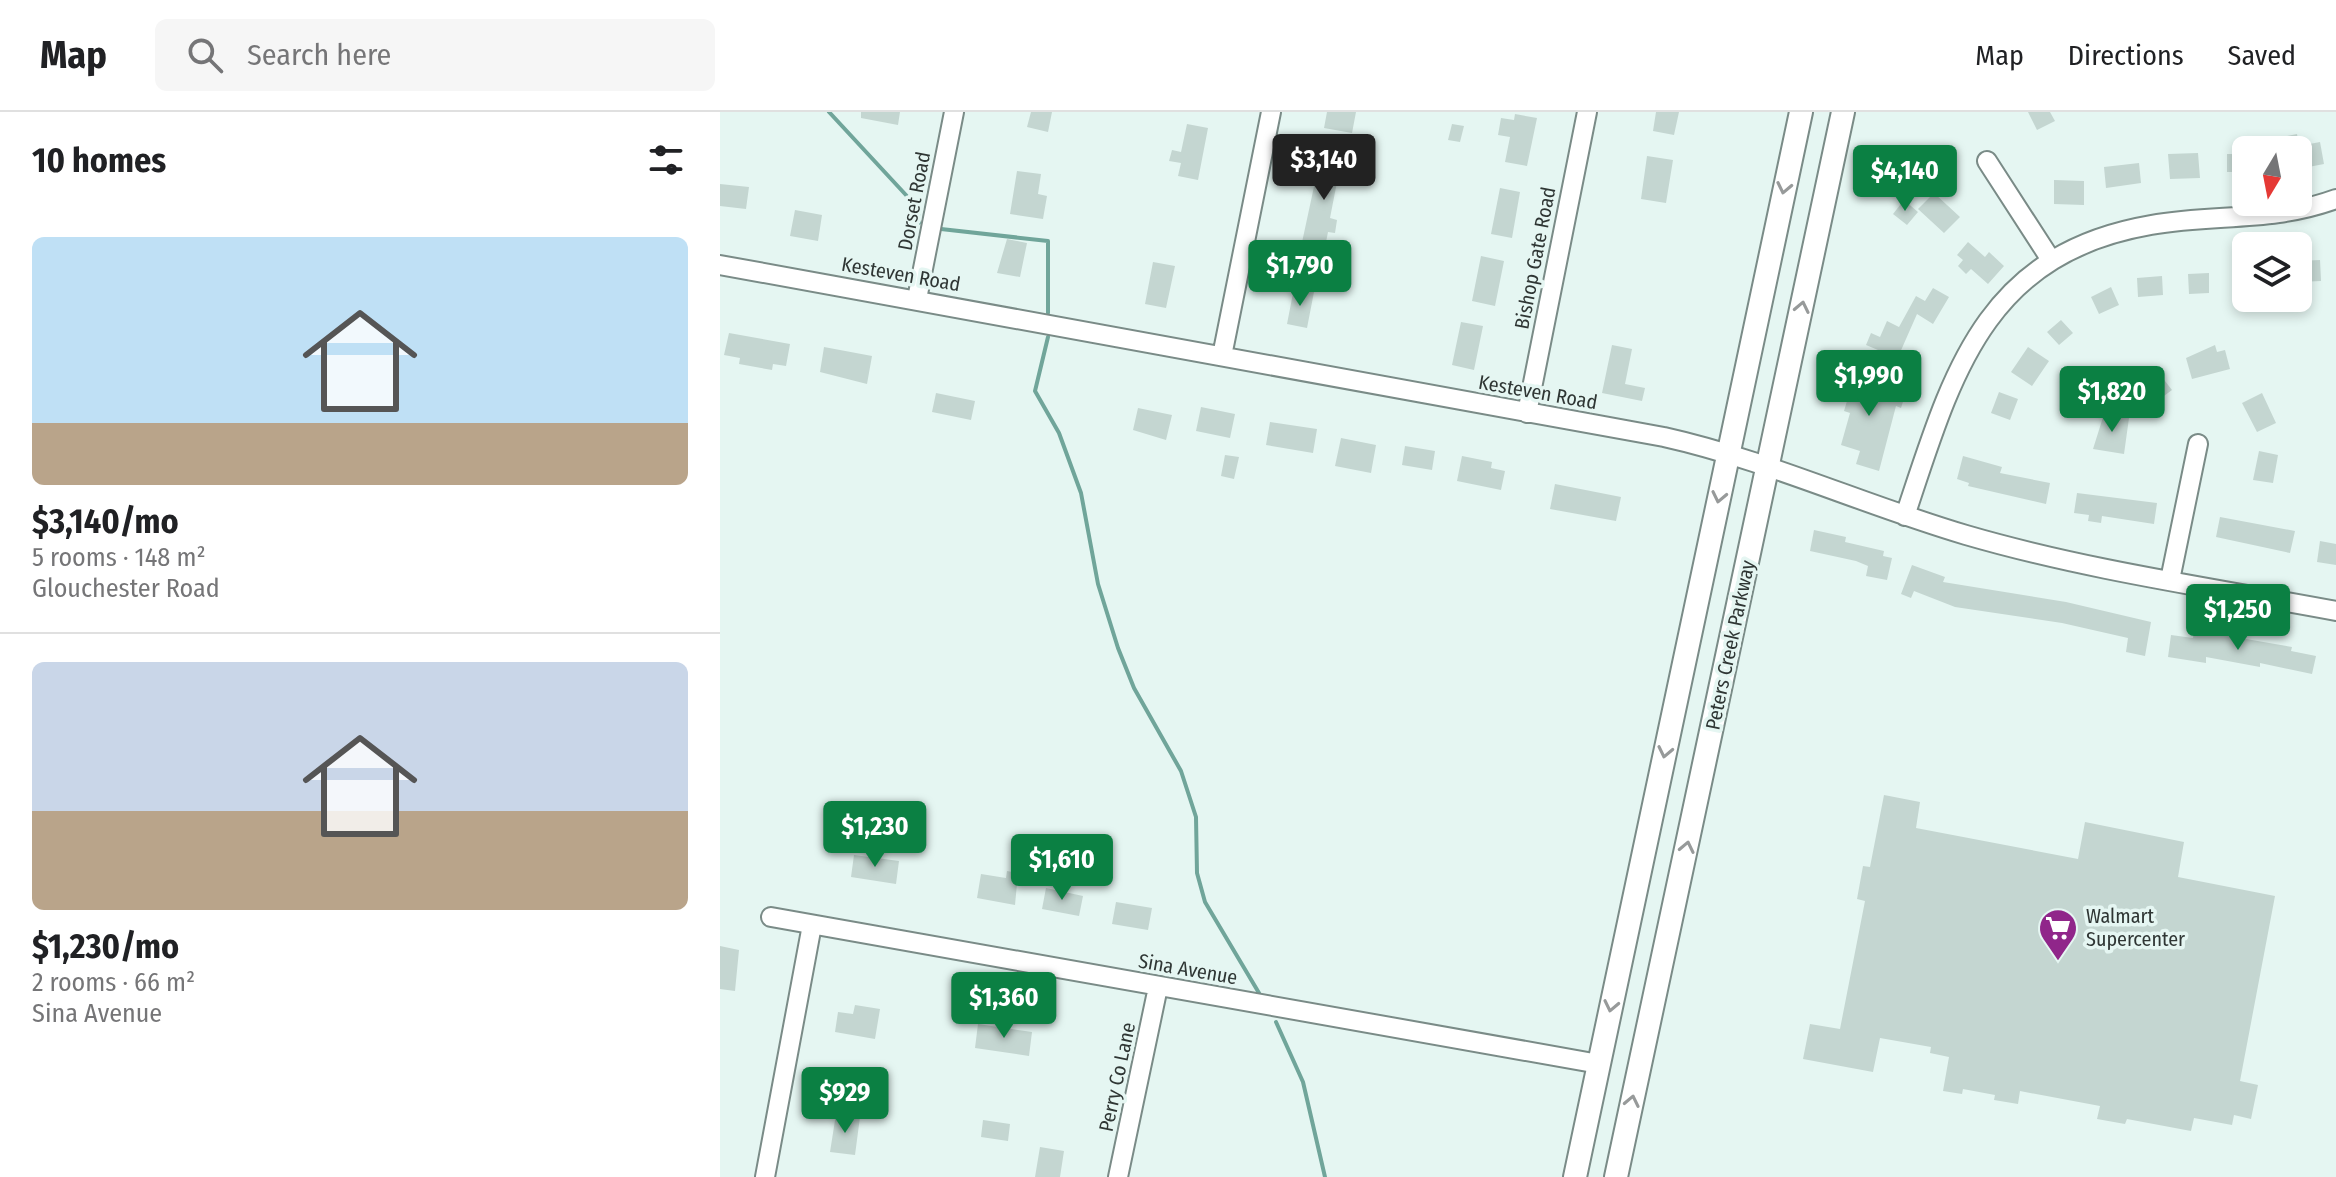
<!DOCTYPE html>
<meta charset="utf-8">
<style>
:root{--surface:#fff;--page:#f6f6f6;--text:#202124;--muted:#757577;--line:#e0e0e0;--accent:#0b8043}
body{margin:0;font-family:"Fira Sans Condensed",sans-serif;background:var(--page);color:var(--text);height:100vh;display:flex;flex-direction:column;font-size:30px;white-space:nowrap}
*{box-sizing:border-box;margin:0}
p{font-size:26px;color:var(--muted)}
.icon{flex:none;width:44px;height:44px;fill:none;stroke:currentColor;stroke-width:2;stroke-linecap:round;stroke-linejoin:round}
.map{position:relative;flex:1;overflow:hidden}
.drawer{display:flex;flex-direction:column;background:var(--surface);width:720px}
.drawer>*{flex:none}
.needle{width:52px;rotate:190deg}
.controls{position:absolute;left:1512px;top:24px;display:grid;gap:16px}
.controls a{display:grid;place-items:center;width:80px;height:80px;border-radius:12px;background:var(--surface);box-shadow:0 4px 12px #0003;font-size:40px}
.price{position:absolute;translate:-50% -68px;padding:0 18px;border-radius:8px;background:var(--accent);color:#fff;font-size:26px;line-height:52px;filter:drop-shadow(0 2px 4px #0008)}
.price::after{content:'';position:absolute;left:50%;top:48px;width:24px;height:18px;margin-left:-12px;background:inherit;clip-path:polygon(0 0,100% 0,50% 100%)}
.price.current{background:#222;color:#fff}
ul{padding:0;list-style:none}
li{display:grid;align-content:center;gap:16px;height:424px;padding:0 32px}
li+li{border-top:2px solid var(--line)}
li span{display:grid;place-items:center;height:248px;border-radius:12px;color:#555}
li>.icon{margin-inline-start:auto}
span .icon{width:144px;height:144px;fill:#fffc;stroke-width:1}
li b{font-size:34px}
h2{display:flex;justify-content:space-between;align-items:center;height:96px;padding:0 32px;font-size:34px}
header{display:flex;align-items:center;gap:48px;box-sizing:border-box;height:112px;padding:0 40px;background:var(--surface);border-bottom:2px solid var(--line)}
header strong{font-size:38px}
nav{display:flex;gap:44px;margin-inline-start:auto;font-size:28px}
.search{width:560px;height:72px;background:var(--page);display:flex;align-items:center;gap:20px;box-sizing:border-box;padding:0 28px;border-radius:12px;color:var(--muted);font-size:30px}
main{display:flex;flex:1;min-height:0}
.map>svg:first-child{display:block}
</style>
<header>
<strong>Map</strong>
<div class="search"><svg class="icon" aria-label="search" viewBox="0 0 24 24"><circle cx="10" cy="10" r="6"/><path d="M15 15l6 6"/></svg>Search here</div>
<nav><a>Map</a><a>Directions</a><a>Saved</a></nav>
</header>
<main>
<section class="drawer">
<h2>10 homes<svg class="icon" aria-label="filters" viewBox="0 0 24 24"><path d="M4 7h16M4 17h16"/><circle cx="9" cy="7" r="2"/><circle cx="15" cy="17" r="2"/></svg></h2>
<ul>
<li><span style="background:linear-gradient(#bfe0f5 75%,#b9a48a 0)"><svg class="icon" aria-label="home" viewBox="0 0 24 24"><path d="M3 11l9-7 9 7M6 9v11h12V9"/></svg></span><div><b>$3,140/mo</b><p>5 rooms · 148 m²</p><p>Glouchester Road</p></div></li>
<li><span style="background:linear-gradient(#c9d6e8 60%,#b9a48a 0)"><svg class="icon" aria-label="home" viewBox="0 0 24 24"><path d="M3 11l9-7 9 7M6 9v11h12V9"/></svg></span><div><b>$1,230/mo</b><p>2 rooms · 66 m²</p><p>Sina Avenue</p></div></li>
</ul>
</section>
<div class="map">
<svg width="1616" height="1065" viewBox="0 0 1616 1065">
<rect width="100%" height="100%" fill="#e5f6f2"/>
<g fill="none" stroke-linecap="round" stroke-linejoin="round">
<path stroke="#70a59a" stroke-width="4" d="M109,0L198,96L199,111
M221,117L328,129V201
M328,225L315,279L339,321L361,381L378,472L398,536L414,576L461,659L476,705L477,761L485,790L539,881
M556,910L583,970L605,1065"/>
</g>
<path fill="#c4d6d1" d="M141,0H180L178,13L141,6Z
M311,0H332L328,20L307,15Z
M607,0H636L632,21L604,16Z
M936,0H959L954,23L933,19Z
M1308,0H1330L1335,9L1317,18Z
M795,2L817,6L807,54L785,50L790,25L778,23L781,6L794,8Z
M467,12L488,16L478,68L458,64L461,51L449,49L452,38L461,40Z
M732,12L744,14L740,30L728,28Z
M1577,22L1579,34L1600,30L1604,52L1578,57V38H1565L1562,25Z
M1207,38L1208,64L1187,65L1186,39Z
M1478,41L1480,66L1450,67L1448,42Z
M601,42L629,48L624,71L617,70L610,106L617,108L615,121L608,120L604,140L581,135Z
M1507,42H1526V60H1507Z
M927,44L953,48L946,91L921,87Z
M1419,51L1421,71L1386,76L1384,55Z
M297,59L321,62L318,82L327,84L323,107L290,102Z
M1334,68L1364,69V93L1334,92Z
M0,72L29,75L26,97L0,94Z
M780,76L800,80L792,126L771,122Z
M1214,81L1240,105L1224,121L1198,97Z
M1184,88L1198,100L1187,113L1173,102Z
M75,98L102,103L98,129L70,124Z
M287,127L307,131L300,165L277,161Z
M1248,130L1265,145L1269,140L1284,154L1268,172L1251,157L1246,162L1238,154L1243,148L1237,143Z
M761,144L784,149L775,194L752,189Z
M1600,148L1601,169L1578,170V149Z
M433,150L455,154L446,196L425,192Z
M1489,161V181L1469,182L1468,162Z
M1442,164L1443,183L1418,185L1417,166Z
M1391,175L1399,193L1379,202L1371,185Z
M574,176L594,180L587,216L567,212Z
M1213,176L1229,185L1213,212L1197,202L1175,252L1155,244L1158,238L1146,233L1151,221L1160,225L1167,209L1179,215L1196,184L1205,189Z
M1341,208L1353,221L1339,233L1327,220Z
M741,210L763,214L754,258L732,253Z
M9,221L70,232L66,254L53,252L52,258L19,252L20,246L4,243Z
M892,233L912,237L905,272L925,276L922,289L882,281Z
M1495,233L1497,240L1505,238L1510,257L1472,267L1466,246Z
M104,235L152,244L147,272L100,260Z
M1308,235L1329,249L1312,274L1291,260Z
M1438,260L1452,278L1425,298L1411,280Z
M1123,265L1161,276L1163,270L1187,277L1181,296L1176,294L1159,359L1136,352L1140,339L1121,333L1130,301L1124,299L1127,289L1117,286Z
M1279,280L1298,287L1290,308L1271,301Z
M1370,280L1384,286L1380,299L1365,293Z
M216,281L255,289L251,308L212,300Z
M1542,281L1556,311L1537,320L1522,291Z
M481,295L515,302L510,326L476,319Z
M418,296L452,303L446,328L413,318Z
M1384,302L1409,306L1404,342L1373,337Z
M550,310L597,317L593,341L546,333Z
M621,326L656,333L651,361L615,354Z
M685,334L715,339L712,358L682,353Z
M1539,339L1558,343L1553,371L1533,368Z
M505,343L519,345L514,367L501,364Z
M742,344L772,350L771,356L785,359L781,378L737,369Z
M1243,344L1282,355L1280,361L1330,371L1326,392L1248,374L1249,371L1237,367Z
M835,372L901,385L896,409L830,397Z
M1357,381L1437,391L1434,412L1382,404L1381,411L1368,409L1369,403L1354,401Z
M1500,405L1575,419L1570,441L1496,425Z
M1094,418L1126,425L1125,430L1164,439L1163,444L1172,446L1167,468L1146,464L1148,454L1136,449L1090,439Z
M1600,429L1616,432V453L1597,450Z
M1192,453L1225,465L1223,470L1346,490L1431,510L1425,544L1406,540L1408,526L1342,511L1235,495L1194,479L1191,486L1181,482Z
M1474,518L1572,535L1571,539L1596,544L1592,562L1540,551V555L1486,545V551L1448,545L1451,523L1473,526Z
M1164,683L1200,690L1196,716L1358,747L1365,710L1464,730L1458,765L1555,784L1520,969L1538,973L1531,1007L1514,1003L1512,1013L1474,1006L1471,1019L1407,1007L1405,1012L1377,1007L1380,994L1300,979L1298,992L1274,988L1275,983L1243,977L1242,982L1223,979L1229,945L1210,941L1211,935L1160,926L1153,960L1083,947L1090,912L1120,917L1145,789L1137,787L1143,754L1150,755Z
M134,743L179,749L176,772L131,765Z
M287,759L298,761L295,793L257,786L261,762L286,766Z
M326,776L363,784L359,804L322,797Z
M396,790L432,796L428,818L392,812Z
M0,834L19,838L15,879L0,877Z
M135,893L160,897L155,927L115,920L118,900L133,902Z
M258,912L312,920L309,944L255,936Z
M116,1002L140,1005L135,1043L110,1040Z
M263,1008L290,1012L288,1029L261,1025Z
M320,1035L344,1039L340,1065H315Z"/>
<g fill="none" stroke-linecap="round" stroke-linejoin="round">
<g stroke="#7a8b87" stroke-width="22">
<path id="minor" d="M1267,49L1331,148
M0,153L944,325C1047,348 1144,393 1246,423C1366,458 1493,476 1616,499
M197,187L234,0
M502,244L551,0
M807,301L867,0
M1185,404C1232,263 1263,142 1431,113C1497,101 1550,111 1616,87
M1450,468L1478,332
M51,805L879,952
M45,1065L92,813
M398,1065L438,875"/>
</g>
<g stroke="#7a8b87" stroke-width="26">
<path id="major" d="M855,1065L1081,0
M896,1065L1123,0"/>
</g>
<use href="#minor" stroke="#fff" stroke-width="18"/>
<use href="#major" stroke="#fff" stroke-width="22"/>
</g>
<defs><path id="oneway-chevron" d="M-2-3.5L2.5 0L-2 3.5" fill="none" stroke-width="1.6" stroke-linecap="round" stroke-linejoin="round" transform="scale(2)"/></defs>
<g stroke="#979a9a">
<use href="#oneway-chevron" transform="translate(1064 76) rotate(102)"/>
<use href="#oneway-chevron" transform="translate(1082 195) rotate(-78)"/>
<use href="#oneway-chevron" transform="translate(999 385) rotate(102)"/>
<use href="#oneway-chevron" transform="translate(945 640) rotate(102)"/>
<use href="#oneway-chevron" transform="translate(967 735) rotate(-78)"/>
<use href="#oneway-chevron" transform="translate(891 894) rotate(102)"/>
<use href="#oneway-chevron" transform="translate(912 989) rotate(-78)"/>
</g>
<defs>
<g id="supermarket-pin" transform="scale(2)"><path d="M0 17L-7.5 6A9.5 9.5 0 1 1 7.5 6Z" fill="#90268a" stroke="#e5f6f2"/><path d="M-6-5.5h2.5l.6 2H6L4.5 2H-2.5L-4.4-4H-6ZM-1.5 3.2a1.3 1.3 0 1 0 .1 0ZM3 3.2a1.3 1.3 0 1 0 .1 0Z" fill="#fff"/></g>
</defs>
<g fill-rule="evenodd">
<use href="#supermarket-pin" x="1338" y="816"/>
</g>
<g text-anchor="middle" stroke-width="7" stroke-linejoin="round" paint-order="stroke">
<g font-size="20" fill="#2f3634" stroke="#e5f6f2">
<text transform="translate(194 89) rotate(-79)" y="7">Dorset Road</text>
<text transform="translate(815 146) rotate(-79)" y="7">Bishop Gate Road</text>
<text transform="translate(181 162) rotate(10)" y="7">Kesteven Road</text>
<text transform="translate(818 280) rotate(10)" y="7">Kesteven Road</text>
<text transform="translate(1010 533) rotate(-78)" y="7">Peters Creek Parkway</text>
<text transform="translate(468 857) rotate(10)" y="7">Sina Avenue</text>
<text transform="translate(397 965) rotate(-78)" y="7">Perry Co Lane</text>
</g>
<g font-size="20" fill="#2f3634" stroke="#e5f6f2" text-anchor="start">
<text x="1366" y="811">Walmart<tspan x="1366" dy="23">Supercenter</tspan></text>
</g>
</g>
</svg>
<div class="controls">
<a><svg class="needle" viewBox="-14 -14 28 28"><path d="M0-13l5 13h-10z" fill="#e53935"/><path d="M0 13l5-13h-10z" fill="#757577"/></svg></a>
<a><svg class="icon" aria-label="layers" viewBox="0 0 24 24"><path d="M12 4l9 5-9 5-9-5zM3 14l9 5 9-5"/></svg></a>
</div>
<b class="price current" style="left:604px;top:90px">$3,140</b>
<b class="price" style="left:1185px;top:101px">$4,140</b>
<b class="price" style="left:580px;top:196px">$1,790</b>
<b class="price" style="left:1149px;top:306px">$1,990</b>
<b class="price" style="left:1392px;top:322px">$1,820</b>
<b class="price" style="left:1518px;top:540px">$1,250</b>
<b class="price" style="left:155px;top:757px">$1,230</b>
<b class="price" style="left:342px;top:790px">$1,610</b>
<b class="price" style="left:284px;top:928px">$1,360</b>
<b class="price" style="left:125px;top:1023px">$929</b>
</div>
</main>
